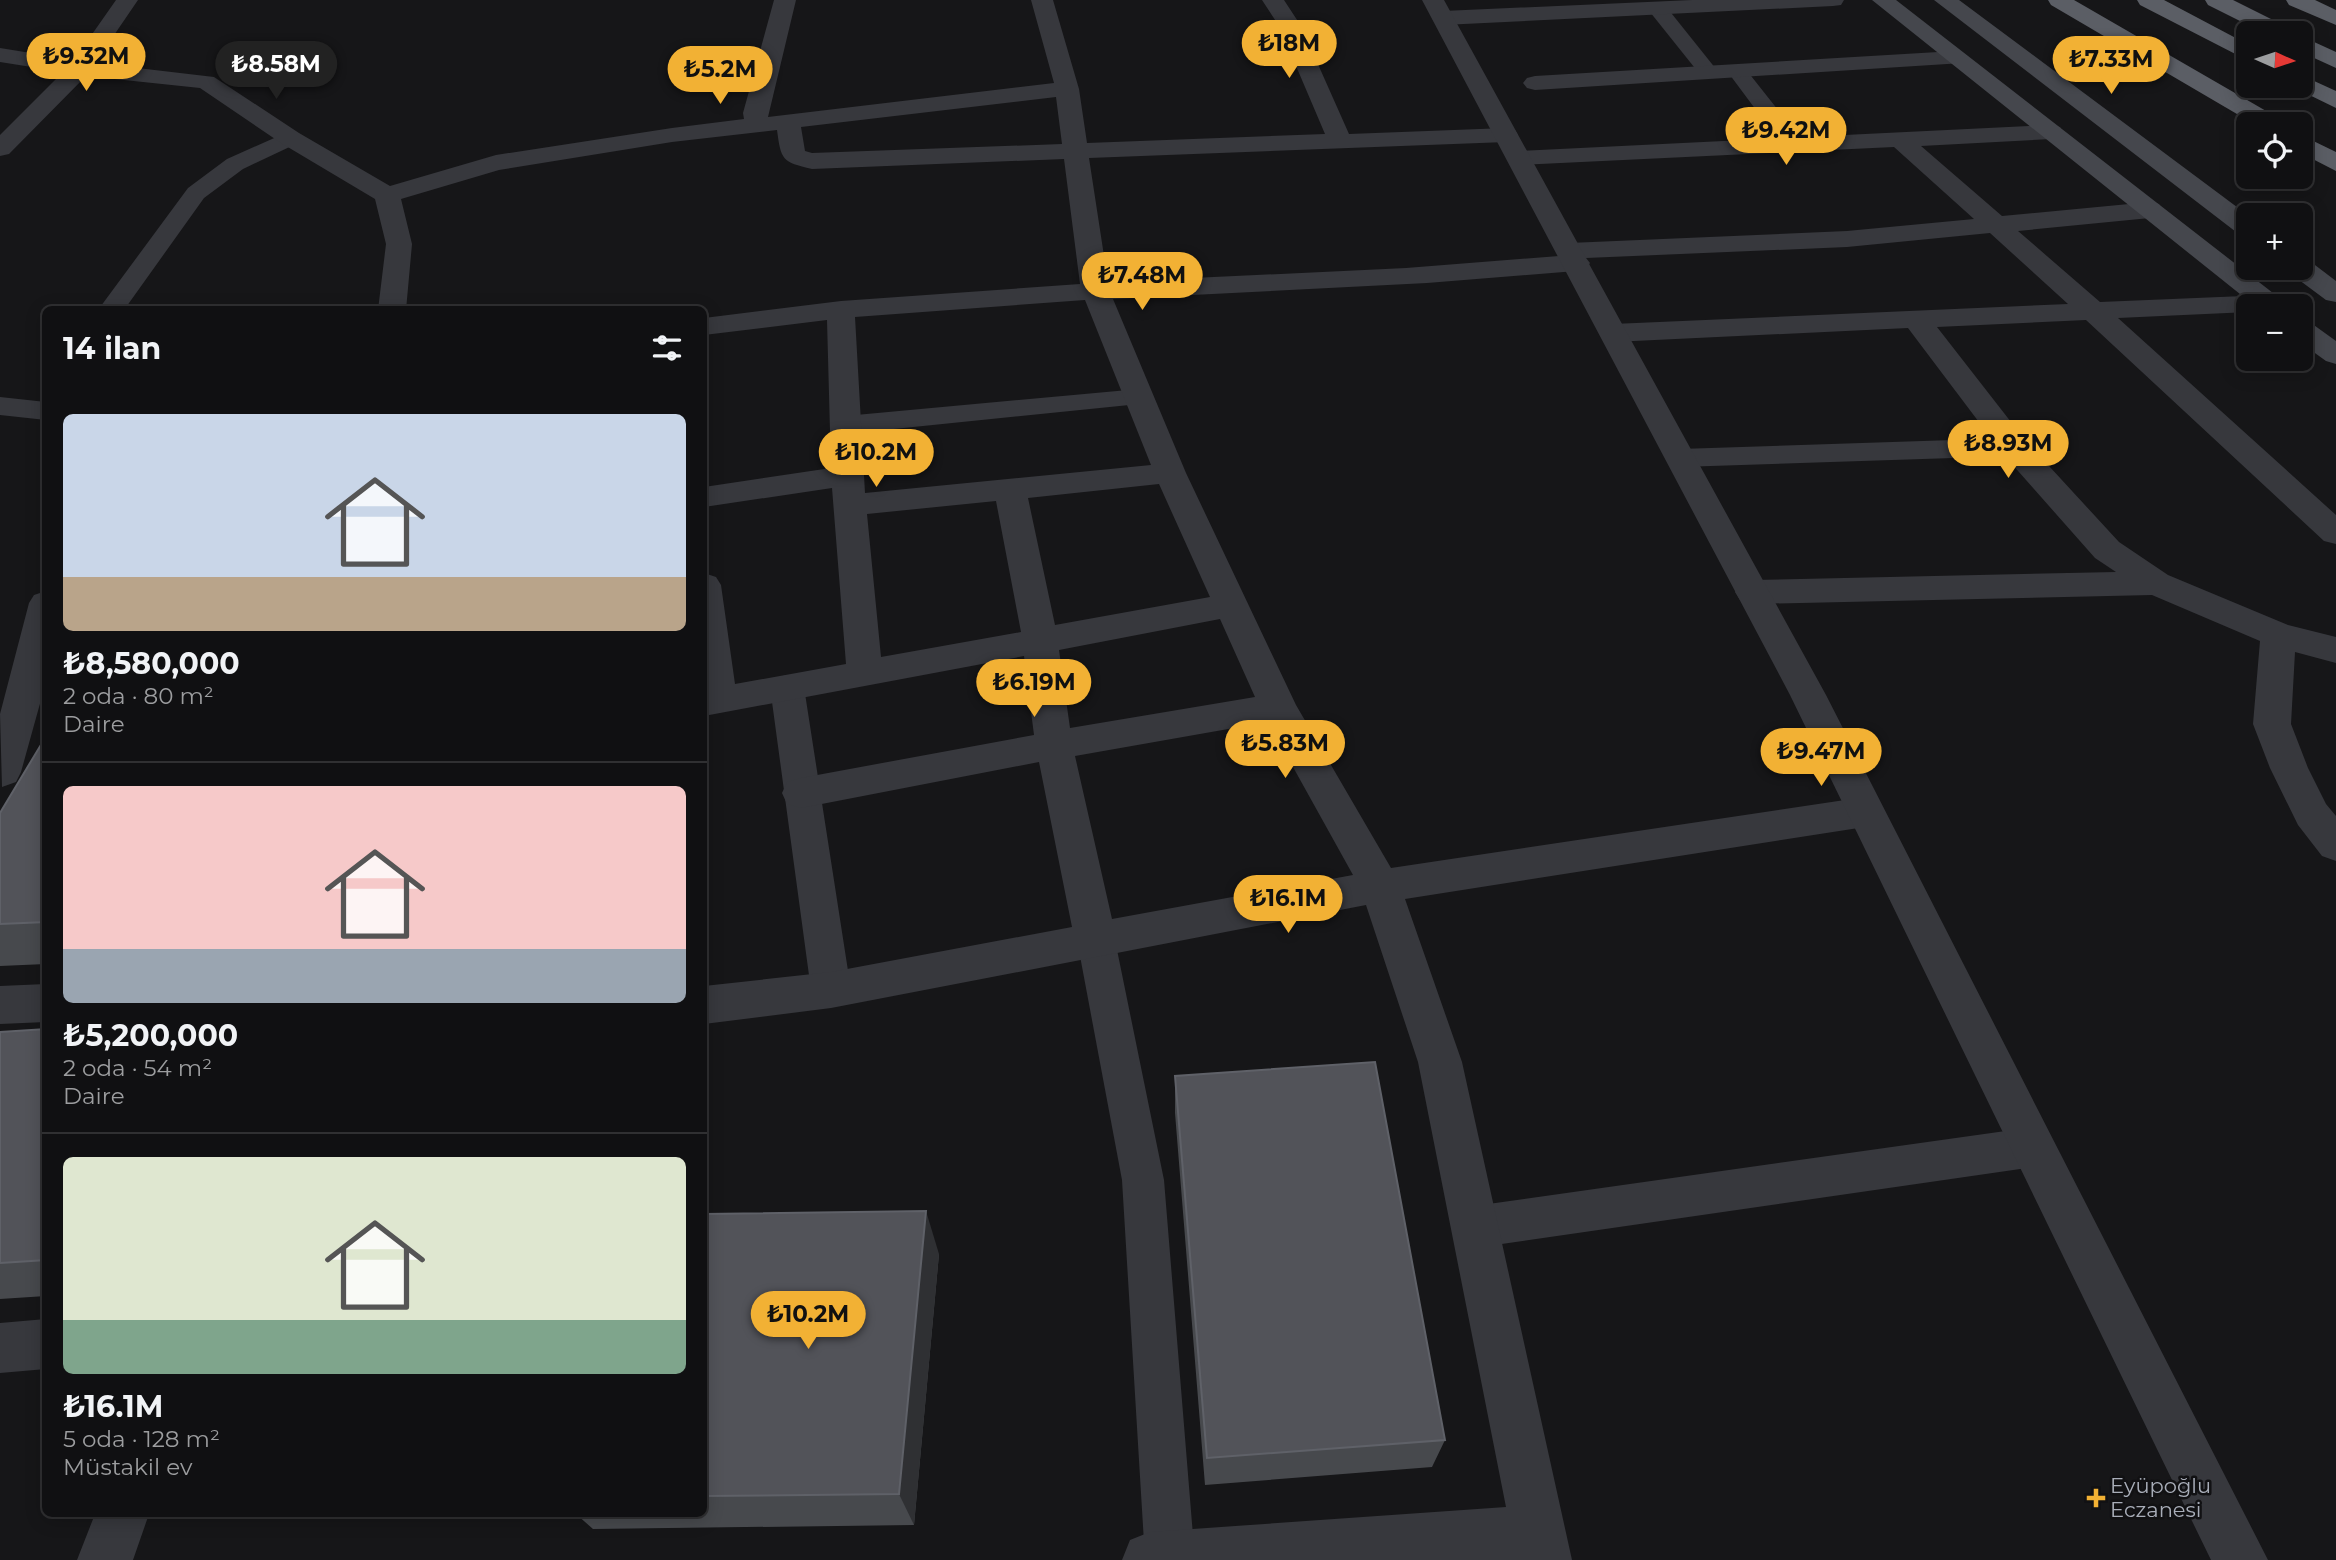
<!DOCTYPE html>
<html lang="tr">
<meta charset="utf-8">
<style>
:root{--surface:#101012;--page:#1e1e20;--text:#f1f3f6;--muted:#9c9d9f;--line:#303032;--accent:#f2b134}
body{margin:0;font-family:Montserrat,sans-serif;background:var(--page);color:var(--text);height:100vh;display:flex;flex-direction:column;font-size:26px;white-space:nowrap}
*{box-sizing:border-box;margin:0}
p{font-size:23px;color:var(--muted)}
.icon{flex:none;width:38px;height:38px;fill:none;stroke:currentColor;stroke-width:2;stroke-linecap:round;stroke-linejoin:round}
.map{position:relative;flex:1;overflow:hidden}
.drawer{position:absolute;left:42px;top:306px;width:665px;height:1211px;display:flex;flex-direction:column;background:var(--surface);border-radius:10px;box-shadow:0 4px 18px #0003,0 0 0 2px var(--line)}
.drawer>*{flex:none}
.needle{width:46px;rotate:93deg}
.controls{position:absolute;left:2236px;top:21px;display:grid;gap:14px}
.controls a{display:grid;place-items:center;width:77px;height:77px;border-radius:10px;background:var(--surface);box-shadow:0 4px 18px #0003,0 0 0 2px var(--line);font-size:35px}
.price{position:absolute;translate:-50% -60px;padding:0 16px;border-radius:24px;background:var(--accent);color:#111;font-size:23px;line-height:46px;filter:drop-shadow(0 2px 4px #0008)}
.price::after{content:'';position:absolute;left:50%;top:42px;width:21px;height:16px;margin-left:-10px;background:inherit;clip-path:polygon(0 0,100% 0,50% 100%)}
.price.current{background:#222;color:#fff}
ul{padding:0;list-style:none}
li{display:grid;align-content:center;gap:14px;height:371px;padding:0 21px}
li+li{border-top:2px solid var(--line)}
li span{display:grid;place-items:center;height:217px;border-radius:10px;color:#555}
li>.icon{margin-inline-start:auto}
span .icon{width:126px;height:126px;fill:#fffc;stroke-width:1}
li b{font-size:30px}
h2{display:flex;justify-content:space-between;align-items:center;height:84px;padding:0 21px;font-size:30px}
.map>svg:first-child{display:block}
</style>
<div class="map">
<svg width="2336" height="1560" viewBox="0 0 2336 1560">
<rect width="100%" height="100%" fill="#161618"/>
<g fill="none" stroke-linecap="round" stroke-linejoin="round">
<path fill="#37383d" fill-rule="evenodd" d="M1657,2L1664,4L1716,69L1720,73L1716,77H1702L1650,12L1647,8L1650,4Z
M1737,65L1744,67L1801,139L1804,144L1801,149H1785L1727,71L1730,67Z
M290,131L298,133L301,138L298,143L243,169L204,198L124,310H98L188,188L227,159Z
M1139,389L1149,391L1153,397L1149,403L845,434L835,431L831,425L835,419L845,416Z
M2014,438L2024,441L2028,447L2024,453L2014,456L1680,467L1670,464L1666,458L1670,452L1680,449Z
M787,675L799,678L804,687L851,990L845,1002L831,1007L817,1002L811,990L770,687L775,678Z
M1096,924L1109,929L1115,940L1164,1180L1195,1560L1145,1559L1122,1180L1077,940L1083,929Z
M2034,1127L2049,1133L2055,1147L2049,1161L2034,1167L1474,1248L1459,1242L1452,1227L1459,1212L1474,1206Z"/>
<path fill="#37383d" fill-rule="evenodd" d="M116,0H138L95,63L214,77L299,133L390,186L496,155L672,128L744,119L743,113L774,0H796L768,117L1054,83L1031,0H1053L1079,89L1087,143L1325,134L1279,26L1262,0H1284L1301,26L1349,134L1506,128L1515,130L1518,135L1515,140L1506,142L1089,158L1108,282L1406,268L1559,256L1556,251L1559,245L1569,243L1847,231L1974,219L1894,147L1519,165L1510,163L1507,158L1510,153L1519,151L2051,125L2060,127L2063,132L2060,137L2051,139L1921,146L2002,216L2150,202L2159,204L2163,210L2159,216L2150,218L2018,231L2100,302L2268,295L2278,297L2282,303L2280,306H2249V312L2118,318L2336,515V544L2324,541L2086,320L1937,327L2025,440L2119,542L2168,575L2288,625L2336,637V663L2295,652L2291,724L2308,768L2326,804L2336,816V861L2322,856L2298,825L2270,768L2253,724L2260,641L2152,595L1752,604L1740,600L1735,592L1740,584L1752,580L2116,572L2095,558L2003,454L1908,328L1613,342L1603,339L1599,333L1603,327L1613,324L2068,304L1990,233L1847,247L1586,258L1590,263L1586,269L1576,271L1427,283L1113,299L1186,473L1296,705L1391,868L1865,797L1879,801L1885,812L1879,823L1865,827L1405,899L1462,1062L1572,1560H1122L1130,1540L1150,1532L1506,1507L1418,1062L1366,905L831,1008L704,1024V986L831,972L1072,927L1039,762L801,808L787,804L782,793L787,782L801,778L1034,735L1024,656L704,716V573L716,577L721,585L735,684L846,664L832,488L704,507V487L831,468L827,320L704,335V318L841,301L1080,284L1064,159L812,169C782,162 781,160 777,130L672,142L499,170L401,199L412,244L406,310H378L386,244L375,199L281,143L200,88L86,76L9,154L0,156V135L63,72L0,62V48L74,60ZM1056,97L1062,144L812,153L805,151L801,127ZM1085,300L1151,465L865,493L855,317ZM1159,484L1210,597L1055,625L1028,498ZM996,501L1021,632L881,657L867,514ZM1220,619L1255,697L1070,728L1059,650ZM1268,722L1353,875L1112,919L1075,756Z
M1692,0H1844L1841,5L1833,6L1443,25L1435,23L1432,18L1435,13L1443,11Z
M1955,51L1963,53L1966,58L1963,63L1535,90L1527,88L1523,83L1527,78L1535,76Z
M0,397L46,402V420L0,415Z
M46,591V682L21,772L16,782L2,787L0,714L29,603L34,595Z
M46,984V1022L0,1024V986Z
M46,1319V1369L0,1373V1323Z
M95,1514H149L133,1560H77Z"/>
<path fill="#37383d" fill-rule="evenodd" d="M1422,0H1444L1826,695L2268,1560H2211L1790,695Z"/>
<path fill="#45474d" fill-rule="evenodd" d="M1872,0H1896L2282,300L2286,306H2255Z
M1934,0H1959L2249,216V237L2240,235Z
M2301,260L2311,262L2336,281V302L2326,300L2291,274L2287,268H2301Z
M2301,320L2311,323L2336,341V364L2326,361L2301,343Z"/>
<path fill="#5b5e65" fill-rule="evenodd" d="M2048,0H2074L2280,119L2283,124H2254L2051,5Z
M2137,0H2164L2249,45V61L2140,5Z
M2205,0H2233L2289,28L2292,33H2264L2208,5Z
M2286,0H2315L2336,10V25L2289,5Z
M2301,36L2336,52V68L2301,52Z
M2301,75L2336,91V108L2293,87L2301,86Z
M2301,135L2336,152V171L2301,153Z"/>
</g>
<path fill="#47494d" d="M46,742V964L0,966V813Z
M46,1029V1296L0,1299V1032Z
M1175,1076L1445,1440L1432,1467L1205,1485L1175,1113Z
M704,1214L939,1254L914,1525L593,1529L576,1514H704Z"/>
<path fill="#2f3033" d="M926,1211L939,1254L914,1525L899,1494Z"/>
<path fill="#525359" stroke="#5f6168" stroke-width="2" d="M46,742V922L0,924V813L42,743Z
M46,1029V1260L0,1263V1032Z
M1375,1062L1445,1440L1207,1458L1175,1076Z
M926,1211L899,1494L704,1496V1214Z"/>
<path fill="#f2b134" stroke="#111113" stroke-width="2.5" d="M2092.5 1487.5h7v7h7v7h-7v7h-7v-7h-7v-7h7z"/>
<g text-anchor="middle" stroke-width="5" stroke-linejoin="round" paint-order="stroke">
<g font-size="21" fill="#a8adb8" stroke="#111113" text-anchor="start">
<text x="2110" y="1493">Eyüpoğlu<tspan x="2110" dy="24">Eczanesi</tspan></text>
</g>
</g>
</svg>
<div class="controls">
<a><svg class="needle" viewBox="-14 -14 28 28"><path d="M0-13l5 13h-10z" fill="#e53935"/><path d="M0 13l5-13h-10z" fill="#9c9d9f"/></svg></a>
<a><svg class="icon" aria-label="locate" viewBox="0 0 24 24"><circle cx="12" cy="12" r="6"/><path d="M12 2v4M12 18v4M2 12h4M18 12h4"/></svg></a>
<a>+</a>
<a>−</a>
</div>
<b class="price" style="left:1289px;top:80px">₺18M</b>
<b class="price" style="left:86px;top:93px">₺9.32M</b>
<b class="price" style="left:2111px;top:96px">₺7.33M</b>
<b class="price current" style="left:276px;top:101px">₺8.58M</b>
<b class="price" style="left:720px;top:106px">₺5.2M</b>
<b class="price" style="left:1786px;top:167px">₺9.42M</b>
<b class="price" style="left:1142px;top:312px">₺7.48M</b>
<b class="price" style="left:2008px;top:480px">₺8.93M</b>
<b class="price" style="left:876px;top:489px">₺10.2M</b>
<b class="price" style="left:1034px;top:719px">₺6.19M</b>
<b class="price" style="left:1285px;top:780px">₺5.83M</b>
<b class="price" style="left:1821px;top:788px">₺9.47M</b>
<b class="price" style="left:1288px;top:935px">₺16.1M</b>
<b class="price" style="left:808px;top:1351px">₺10.2M</b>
<section class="drawer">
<h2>14 ilan<svg class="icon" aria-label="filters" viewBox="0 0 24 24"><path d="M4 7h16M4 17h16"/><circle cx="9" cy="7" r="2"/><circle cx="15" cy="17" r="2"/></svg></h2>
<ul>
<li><span style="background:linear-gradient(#c9d6e8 75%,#b9a48a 0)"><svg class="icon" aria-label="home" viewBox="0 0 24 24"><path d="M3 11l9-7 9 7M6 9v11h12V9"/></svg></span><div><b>₺8,580,000</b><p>2 oda · 80 m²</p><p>Daire</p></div></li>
<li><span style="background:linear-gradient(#f6c9c9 75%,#9aa5b1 0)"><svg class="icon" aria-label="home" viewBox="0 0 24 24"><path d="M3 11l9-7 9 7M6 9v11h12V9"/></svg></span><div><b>₺5,200,000</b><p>2 oda · 54 m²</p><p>Daire</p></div></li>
<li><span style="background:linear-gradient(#dfe7d0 75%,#7fa58c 0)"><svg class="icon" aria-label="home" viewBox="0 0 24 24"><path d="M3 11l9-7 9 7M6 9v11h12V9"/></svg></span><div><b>₺16.1M</b><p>5 oda · 128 m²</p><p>Müstakil ev</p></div></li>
</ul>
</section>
</div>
